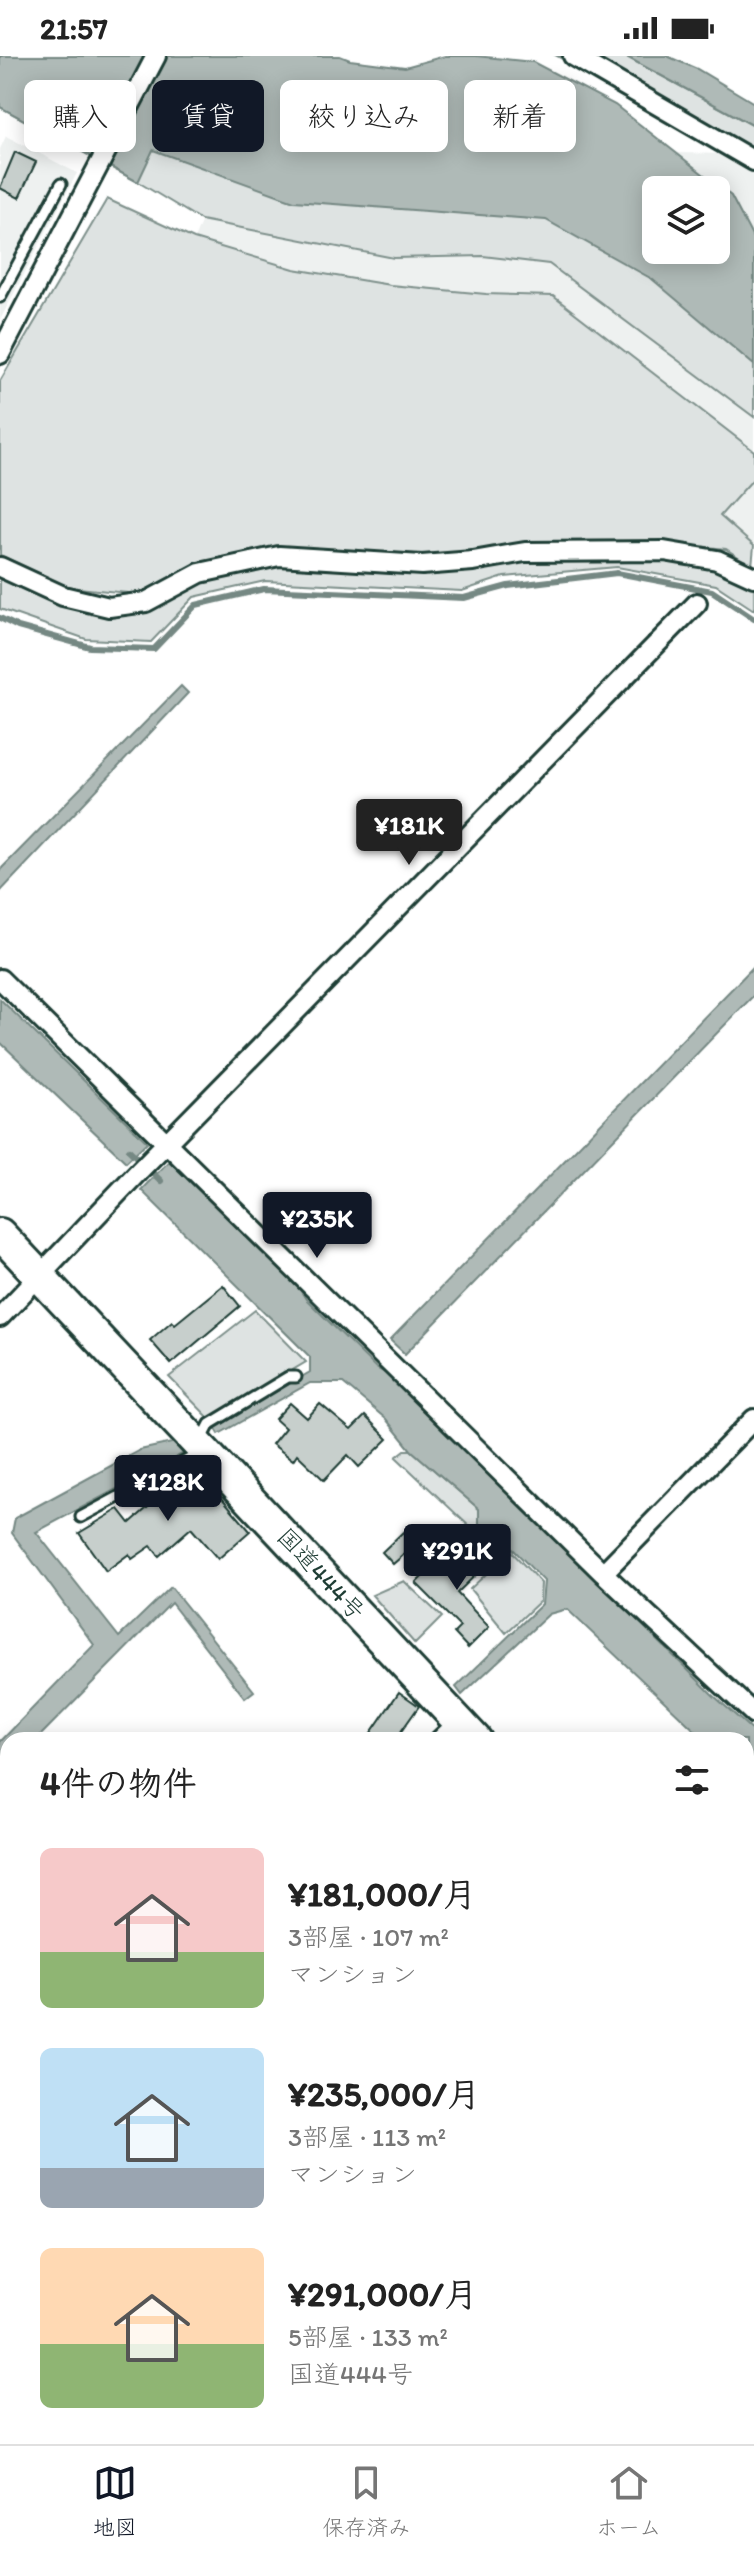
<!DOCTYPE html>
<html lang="ja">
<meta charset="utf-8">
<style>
:root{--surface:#fff;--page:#f6f6f6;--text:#222;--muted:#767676;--line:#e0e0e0;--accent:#111827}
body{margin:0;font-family:Itim,"Klee One",sans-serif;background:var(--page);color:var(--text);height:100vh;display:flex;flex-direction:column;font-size:30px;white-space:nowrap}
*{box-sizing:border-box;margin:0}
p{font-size:26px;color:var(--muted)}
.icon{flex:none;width:44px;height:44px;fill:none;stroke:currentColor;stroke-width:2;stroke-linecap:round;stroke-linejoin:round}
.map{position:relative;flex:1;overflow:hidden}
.drawer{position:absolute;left:0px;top:1676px;width:754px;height:712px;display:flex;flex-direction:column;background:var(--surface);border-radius:24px 24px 0 0;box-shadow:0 4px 20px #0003}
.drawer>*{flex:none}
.top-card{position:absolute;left:24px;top:24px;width:706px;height:72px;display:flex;gap:16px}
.fabs{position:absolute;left:642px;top:120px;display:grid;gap:16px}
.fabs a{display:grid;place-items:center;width:88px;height:88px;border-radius:12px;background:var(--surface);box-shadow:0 4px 20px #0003;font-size:40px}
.price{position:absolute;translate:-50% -68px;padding:0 18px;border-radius:8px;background:var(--accent);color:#fff;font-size:26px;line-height:52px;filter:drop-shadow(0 2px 4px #0008)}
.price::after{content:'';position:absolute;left:50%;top:48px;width:24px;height:18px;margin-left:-12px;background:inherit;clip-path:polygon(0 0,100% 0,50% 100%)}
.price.on{background:#222;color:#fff}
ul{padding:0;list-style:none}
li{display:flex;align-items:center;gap:24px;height:200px;padding:0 40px}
li span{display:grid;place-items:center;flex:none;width:224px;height:160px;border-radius:12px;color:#555}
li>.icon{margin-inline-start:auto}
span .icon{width:96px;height:96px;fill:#fffc;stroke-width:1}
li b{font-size:34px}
h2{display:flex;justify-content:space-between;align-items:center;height:96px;padding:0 40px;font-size:34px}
.pill{padding:0 28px;border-radius:12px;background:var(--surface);box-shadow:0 4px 20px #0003;font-size:28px;line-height:72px}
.pill.on{background:var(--accent);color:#fff}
.status{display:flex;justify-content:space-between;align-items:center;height:56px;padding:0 40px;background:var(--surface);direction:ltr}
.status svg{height:22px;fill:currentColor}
.dock{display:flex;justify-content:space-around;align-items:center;height:112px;border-top:2px solid var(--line);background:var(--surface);font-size:22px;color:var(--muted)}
.dock a{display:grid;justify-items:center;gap:4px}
.dock .on{color:var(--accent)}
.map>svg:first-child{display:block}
</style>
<div class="status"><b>21:57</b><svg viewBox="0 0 49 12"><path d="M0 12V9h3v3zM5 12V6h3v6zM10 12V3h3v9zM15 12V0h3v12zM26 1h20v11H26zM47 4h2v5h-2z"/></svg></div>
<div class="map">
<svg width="754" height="2388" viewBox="0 0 754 2388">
<rect width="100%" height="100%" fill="#fff"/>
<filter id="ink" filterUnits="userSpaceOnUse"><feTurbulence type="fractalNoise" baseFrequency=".0125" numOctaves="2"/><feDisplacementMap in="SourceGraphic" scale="16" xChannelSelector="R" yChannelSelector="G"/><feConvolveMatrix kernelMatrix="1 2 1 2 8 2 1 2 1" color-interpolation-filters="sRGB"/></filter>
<g filter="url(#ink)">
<path fill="#eef1f0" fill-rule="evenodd" d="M270,0H340L350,4L405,11L445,0H476L533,6L615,49L676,97L729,98L754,112V395L553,240L486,238L390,229L294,213L194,183ZM656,134H716V194H656Z
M6,80L77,117L0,264V93Z
M754,422V490L720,460Z"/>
<path fill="#dee3e2" stroke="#7e908b" stroke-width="2" d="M557,0H625L754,70V112Z
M0,15L456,100L656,194L754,267V361L549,208L483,200L394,202L201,164L138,126L0,51Z
M107,143L194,183L294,213L390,229L486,238L553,240L754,395V422L720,460L754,490L752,510L726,493L669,487H530L427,500L284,491L197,507L138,538L68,531L0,499V325Z
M665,500L722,513L754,529V554L716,529L617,511L504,521L462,535L265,525L194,541L151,586L86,583L0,553V522L49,545L107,559L202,522L277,506L453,516L533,502Z
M255,1254L306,1306L210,1363L169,1321Z
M405,1394H411L479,1453V1471L472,1473L396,1401Z
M511,1495L541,1527L540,1545L506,1577L470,1533Z
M404,1525L442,1561L415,1588L372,1539Z"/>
<path fill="#afbab7" stroke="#758883" stroke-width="2" fill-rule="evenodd" d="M0,0H340L350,4L405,11L445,0H476L533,6L615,49L731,140L754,184V309L652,223L546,164L294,145L153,94L138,126L0,51ZM656,134H716V194H656Z
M625,0H667L697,13L754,47V70Z
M181,630L188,637L0,836V814Z
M754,910V939L405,1298L390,1284Z
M0,943L147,1086L126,1106L0,986Z
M169,1105L299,1232L306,1243L376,1312L392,1321L713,1639L754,1676V1728L746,1721V1684H705L567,1553L549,1558L462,1639L456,1631L542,1548L544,1525L513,1493L479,1471V1453L411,1394L386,1363L343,1327H310L219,1378L215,1371L310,1316V1301L141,1134Z
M176,1386L186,1396L36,1476L119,1581L171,1531L254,1635L245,1642L171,1547L36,1684H8V1712L0,1721V1686L94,1589L12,1477L15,1462L140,1394Z"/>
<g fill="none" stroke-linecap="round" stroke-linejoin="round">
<path stroke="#758883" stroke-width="6" d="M0,562L18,571L90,591L154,593L196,549L264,533L464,542L508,530L617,517L712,535L754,563
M129,1094L161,1125"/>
</g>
<path fill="#c7cfcc" stroke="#1f3d34" stroke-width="2" d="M15,96L36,106L19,142L0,132Z
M223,1229L240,1250L171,1308L150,1284L172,1265L175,1268Z
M290,1347L307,1362L320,1348L351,1374L365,1360L388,1383L359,1411L348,1399L324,1424L297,1398L293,1404L272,1388L285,1372L275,1363Z
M190,1411L201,1424L204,1421L250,1475L218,1503L191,1472L159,1500L151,1490L132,1503L129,1498L106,1515L79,1477L119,1453L130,1467L163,1438L159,1434L176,1418Z
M403,1476L415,1489L393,1508L382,1496Z
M467,1487L487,1508L457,1537L489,1571L468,1592L454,1577L460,1571L416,1527L430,1513L435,1518Z
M399,1636L419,1650L395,1684H366Z"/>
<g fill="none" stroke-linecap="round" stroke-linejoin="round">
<g stroke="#1f3d34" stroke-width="15">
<path id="service" d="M0,241L61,128
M81,1461L193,1401L210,1368L288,1321H296"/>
</g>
<g stroke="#1f3d34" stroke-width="24">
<path id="minor" d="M573,0L754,105
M0,298L156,0
M0,511L63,540L109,551L146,546L200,517L279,500L422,509L473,505L525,496L664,495L717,504L754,521
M0,923L603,1517L754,1658
M0,1261L139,1115L697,547
M603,1517L754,1363
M440,1684L459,1666
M0,2144L8,2135
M746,2286L754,2294
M746,2370L754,2368
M296,2380L298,2388
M673,2388L706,2380"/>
</g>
<g stroke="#1f3d34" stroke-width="36">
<path id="trunk" d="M0,1178L476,1684
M746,1978L754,1986"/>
</g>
<use href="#service" stroke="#fff" stroke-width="9"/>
<use href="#minor" stroke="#fff" stroke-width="18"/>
<use href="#trunk" stroke="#fff" stroke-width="30"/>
</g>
</g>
<g text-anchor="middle" stroke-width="6" stroke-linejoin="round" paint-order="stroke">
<g font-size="24" fill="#1f3d34" stroke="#fff">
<text transform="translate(321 1518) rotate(47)" y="8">国道444号</text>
</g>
</g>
</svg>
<div class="fabs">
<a><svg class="icon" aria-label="layers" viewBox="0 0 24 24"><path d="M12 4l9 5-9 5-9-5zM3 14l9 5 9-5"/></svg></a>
</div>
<b class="price on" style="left:409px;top:811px">¥181K</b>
<b class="price" style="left:317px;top:1204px">¥235K</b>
<b class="price" style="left:168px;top:1467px">¥128K</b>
<b class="price" style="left:457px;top:1536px">¥291K</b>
<div class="top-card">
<a class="pill">購入</a>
<a class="pill on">賃貸</a>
<a class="pill">絞り込み</a>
<a class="pill">新着</a>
</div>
<section class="drawer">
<h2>4件の物件<svg class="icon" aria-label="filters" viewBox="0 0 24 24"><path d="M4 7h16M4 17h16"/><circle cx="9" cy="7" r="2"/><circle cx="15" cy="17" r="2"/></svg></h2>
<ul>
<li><span style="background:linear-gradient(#f6c9c9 65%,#8fb573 0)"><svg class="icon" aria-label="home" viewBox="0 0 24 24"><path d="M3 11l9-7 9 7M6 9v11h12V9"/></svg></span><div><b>¥181,000/月</b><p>3部屋 · 107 m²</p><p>マンション</p></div></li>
<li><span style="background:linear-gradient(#bfe0f5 75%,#9aa5b1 0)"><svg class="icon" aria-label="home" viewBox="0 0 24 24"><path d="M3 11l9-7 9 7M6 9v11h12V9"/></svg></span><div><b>¥235,000/月</b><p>3部屋 · 113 m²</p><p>マンション</p></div></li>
<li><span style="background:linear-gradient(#ffd9b3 60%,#8fb573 0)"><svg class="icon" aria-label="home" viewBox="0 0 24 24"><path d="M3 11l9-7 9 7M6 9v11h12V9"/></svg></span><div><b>¥291,000/月</b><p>5部屋 · 133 m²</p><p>国道444号</p></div></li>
</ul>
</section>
</div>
<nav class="dock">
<a class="on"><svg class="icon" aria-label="map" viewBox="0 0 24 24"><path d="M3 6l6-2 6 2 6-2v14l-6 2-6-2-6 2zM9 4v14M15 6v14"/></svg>地図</a>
<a><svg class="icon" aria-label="saved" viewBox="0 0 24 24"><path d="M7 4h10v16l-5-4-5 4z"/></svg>保存済み</a>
<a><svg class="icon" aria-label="home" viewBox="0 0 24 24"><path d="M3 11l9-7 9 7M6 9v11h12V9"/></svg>ホーム</a>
</nav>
